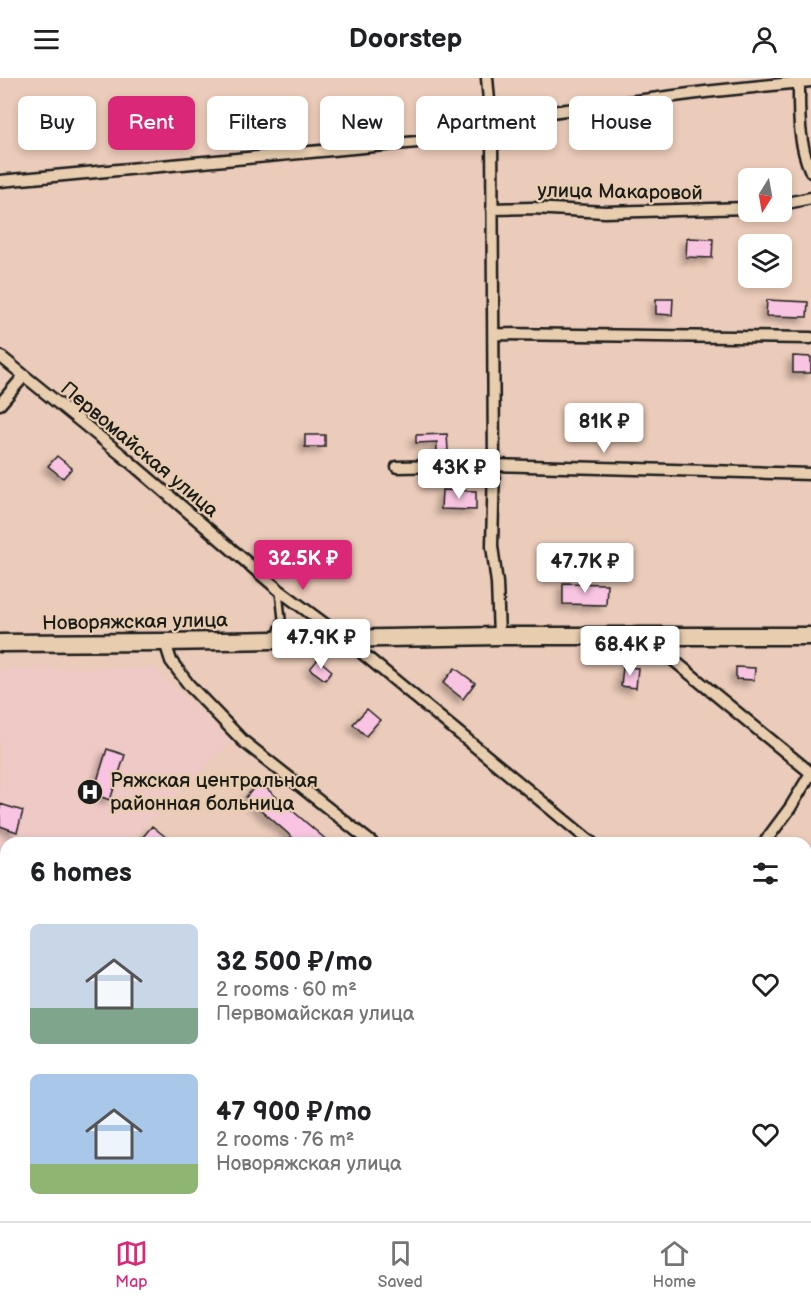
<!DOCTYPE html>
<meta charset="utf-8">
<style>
:root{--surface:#fff;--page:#f2f2f2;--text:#202124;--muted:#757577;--line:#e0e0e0;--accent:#db2777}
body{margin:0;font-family:"Balsamiq Sans",sans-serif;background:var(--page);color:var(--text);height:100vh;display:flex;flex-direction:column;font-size:22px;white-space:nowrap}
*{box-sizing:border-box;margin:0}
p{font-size:20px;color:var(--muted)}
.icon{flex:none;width:33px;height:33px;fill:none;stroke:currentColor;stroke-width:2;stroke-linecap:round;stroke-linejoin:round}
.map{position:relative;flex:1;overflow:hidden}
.side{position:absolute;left:0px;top:759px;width:812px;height:384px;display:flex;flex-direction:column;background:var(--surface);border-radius:18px 18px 0 0;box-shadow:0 3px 9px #0003}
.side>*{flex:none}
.hud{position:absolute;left:18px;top:18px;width:776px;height:54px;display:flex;gap:12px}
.needle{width:39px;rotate:191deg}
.controls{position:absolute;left:738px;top:90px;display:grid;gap:12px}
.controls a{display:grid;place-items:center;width:54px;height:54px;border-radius:9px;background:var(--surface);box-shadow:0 3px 9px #0003;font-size:30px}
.price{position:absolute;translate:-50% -51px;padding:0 14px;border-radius:6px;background:#fff;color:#222;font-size:20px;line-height:39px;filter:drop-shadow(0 2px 3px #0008)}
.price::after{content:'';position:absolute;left:50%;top:36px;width:18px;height:14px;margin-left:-9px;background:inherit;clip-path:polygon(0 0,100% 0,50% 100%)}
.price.current{background:var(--accent);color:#fff}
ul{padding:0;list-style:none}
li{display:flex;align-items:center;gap:18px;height:150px;padding:0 30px}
li span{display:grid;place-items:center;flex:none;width:168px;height:120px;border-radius:9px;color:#555}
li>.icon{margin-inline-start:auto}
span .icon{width:72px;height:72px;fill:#fffc;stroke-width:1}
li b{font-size:26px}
h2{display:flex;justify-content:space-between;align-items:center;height:72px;padding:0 30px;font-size:26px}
.tag{padding:0 21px;border-radius:9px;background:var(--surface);box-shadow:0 3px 9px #0003;font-size:21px;line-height:54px}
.tag.current{background:var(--accent);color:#fff}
header{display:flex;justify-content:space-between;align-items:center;height:78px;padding:0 30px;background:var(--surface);font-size:27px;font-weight:700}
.tab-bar{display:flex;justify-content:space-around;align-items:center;height:84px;border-top:2px solid var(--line);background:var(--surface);font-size:16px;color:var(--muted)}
.tab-bar a{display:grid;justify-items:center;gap:3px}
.tab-bar .current{color:var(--accent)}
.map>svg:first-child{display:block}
</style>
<header><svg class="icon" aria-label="menu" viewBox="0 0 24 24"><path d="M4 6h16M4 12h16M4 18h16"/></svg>Doorstep<svg class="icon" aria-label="person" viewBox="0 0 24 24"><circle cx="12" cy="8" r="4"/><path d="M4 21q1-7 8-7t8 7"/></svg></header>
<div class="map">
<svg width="811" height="1143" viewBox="0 0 811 1143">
<defs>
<filter id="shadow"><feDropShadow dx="-5" dy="5" stdDeviation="3" flood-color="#0004"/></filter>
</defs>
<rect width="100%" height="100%" fill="#ebcbb9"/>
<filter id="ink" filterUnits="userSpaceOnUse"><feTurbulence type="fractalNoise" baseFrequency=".0167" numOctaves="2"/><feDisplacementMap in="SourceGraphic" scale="12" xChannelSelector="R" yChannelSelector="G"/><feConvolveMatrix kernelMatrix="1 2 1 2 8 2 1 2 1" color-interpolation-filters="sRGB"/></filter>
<g filter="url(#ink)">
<path fill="#efc9c5" d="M0,590H154L232,663L129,765H6V827L0,824Z"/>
<path fill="#f8c4e1" stroke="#1c1c1c" stroke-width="1.5" filter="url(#shadow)" d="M687,160L713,161L712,180L686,179Z
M656,221H673L672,237L656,236Z
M767,222L808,224L807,239L766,238Z
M793,278L811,279V295H793Z
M447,356L448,373L437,374V364L416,365V357Z
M305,357H325V369H305Z
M57,378L72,390L63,400L48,388Z
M442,412L476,413V432L441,431Z
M563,505L607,506L606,527L563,526Z
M318,581L332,593L325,602L310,591Z
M623,589L638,590L636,610L621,608Z
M736,589L755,590L754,602L736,601Z
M455,590L475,605L463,621L443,605Z
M367,631L380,642L366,658L353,646Z
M107,671L125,677L110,722L93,716Z
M259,704L330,765H299L246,719Z
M0,726L23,733L17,754L0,748Z
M152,748L167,760L162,765H138Z"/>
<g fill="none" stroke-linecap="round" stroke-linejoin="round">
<g stroke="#1c1c1c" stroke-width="10">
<path id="service" d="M276,558L282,541L279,514"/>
</g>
<g stroke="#1c1c1c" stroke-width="15">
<path id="minor" d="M487,0L492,57L494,387L492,468L497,505L499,558
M797,0L799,5C799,35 798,65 811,94
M490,42L705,14L811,3
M0,103L492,57
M782,126L811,120
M492,131L532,130L605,134L748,130
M494,256L811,260
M0,278L123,378L279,512L345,561L592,765
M0,326L24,298
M397,389L494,387L811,396
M644,558L811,695
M165,564L171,583L189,607L243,663L372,765
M764,765L790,730L811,695
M0,859L6,864
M0,891L6,884
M806,939L811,943
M360,1137L368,1143
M119,1143L124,1137
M268,1143L273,1137
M454,1143L460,1137"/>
</g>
<g stroke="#1c1c1c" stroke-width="21">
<path id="primary" d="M0,565L165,564L499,558H811"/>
</g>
<use href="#service" stroke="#e8cdaf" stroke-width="5"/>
<use href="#minor" stroke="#e8cdaf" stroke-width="10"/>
<use href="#primary" stroke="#e8cdaf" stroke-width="16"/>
</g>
</g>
<defs>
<g id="hospital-disc" transform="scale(1.35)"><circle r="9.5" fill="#1c1c1c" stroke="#e8cdaf"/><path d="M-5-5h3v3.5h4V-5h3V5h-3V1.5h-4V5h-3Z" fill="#fff"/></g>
</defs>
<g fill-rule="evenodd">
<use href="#hospital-disc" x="90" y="714"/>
</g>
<g text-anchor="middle" stroke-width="4.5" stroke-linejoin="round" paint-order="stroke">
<g font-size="20" fill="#1c1c1c" stroke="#e8cdaf">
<text transform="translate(620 113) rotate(1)" y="7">улица Макаровой</text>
<text transform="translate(140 371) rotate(40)" y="7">Первомайская улица</text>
<text transform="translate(135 543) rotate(-1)" y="7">Новоряжская улица</text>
</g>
<g font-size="20" fill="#1c1c1c" stroke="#e8cdaf" text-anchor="start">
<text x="110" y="709">Ряжская центральная<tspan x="110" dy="23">районная больница</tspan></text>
</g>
</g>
</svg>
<div class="controls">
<a><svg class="needle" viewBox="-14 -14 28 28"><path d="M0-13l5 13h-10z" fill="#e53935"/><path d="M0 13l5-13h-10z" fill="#757577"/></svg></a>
<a><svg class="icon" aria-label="layers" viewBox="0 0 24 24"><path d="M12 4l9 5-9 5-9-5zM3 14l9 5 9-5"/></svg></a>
</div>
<b class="price" style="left:604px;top:376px">81K ₽</b>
<b class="price" style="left:459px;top:422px">43K ₽</b>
<b class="price current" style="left:303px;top:513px">32.5K ₽</b>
<b class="price" style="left:585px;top:516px">47.7K ₽</b>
<b class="price" style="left:321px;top:592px">47.9K ₽</b>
<b class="price" style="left:630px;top:599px">68.4K ₽</b>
<div class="hud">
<a class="tag">Buy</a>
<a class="tag current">Rent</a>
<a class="tag">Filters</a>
<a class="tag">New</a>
<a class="tag">Apartment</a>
<a class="tag">House</a>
</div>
<section class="side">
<h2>6 homes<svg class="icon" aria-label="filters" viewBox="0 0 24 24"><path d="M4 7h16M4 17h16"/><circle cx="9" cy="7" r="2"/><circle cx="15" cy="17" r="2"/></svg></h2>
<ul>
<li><span style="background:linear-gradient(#c9d6e8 70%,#7fa58c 0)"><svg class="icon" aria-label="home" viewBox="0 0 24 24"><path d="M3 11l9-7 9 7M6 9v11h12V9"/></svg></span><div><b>32 500 ₽/mo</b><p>2 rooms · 60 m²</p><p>Первомайская улица</p></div><svg class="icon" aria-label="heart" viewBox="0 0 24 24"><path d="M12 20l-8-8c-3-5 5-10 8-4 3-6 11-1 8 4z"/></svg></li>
<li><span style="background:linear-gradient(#a9c7e8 75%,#8fb573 0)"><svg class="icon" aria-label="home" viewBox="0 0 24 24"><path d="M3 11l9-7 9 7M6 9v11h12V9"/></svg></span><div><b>47 900 ₽/mo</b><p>2 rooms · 76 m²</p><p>Новоряжская улица</p></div><svg class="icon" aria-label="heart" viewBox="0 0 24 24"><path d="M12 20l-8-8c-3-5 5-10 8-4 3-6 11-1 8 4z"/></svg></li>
</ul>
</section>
</div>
<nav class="tab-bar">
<a class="current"><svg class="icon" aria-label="map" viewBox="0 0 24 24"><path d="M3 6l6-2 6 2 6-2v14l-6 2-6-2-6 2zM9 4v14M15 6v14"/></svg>Map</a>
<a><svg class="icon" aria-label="saved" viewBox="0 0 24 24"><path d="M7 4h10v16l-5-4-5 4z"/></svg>Saved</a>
<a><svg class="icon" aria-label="home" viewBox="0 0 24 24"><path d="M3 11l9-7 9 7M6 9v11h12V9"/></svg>Home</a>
</nav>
